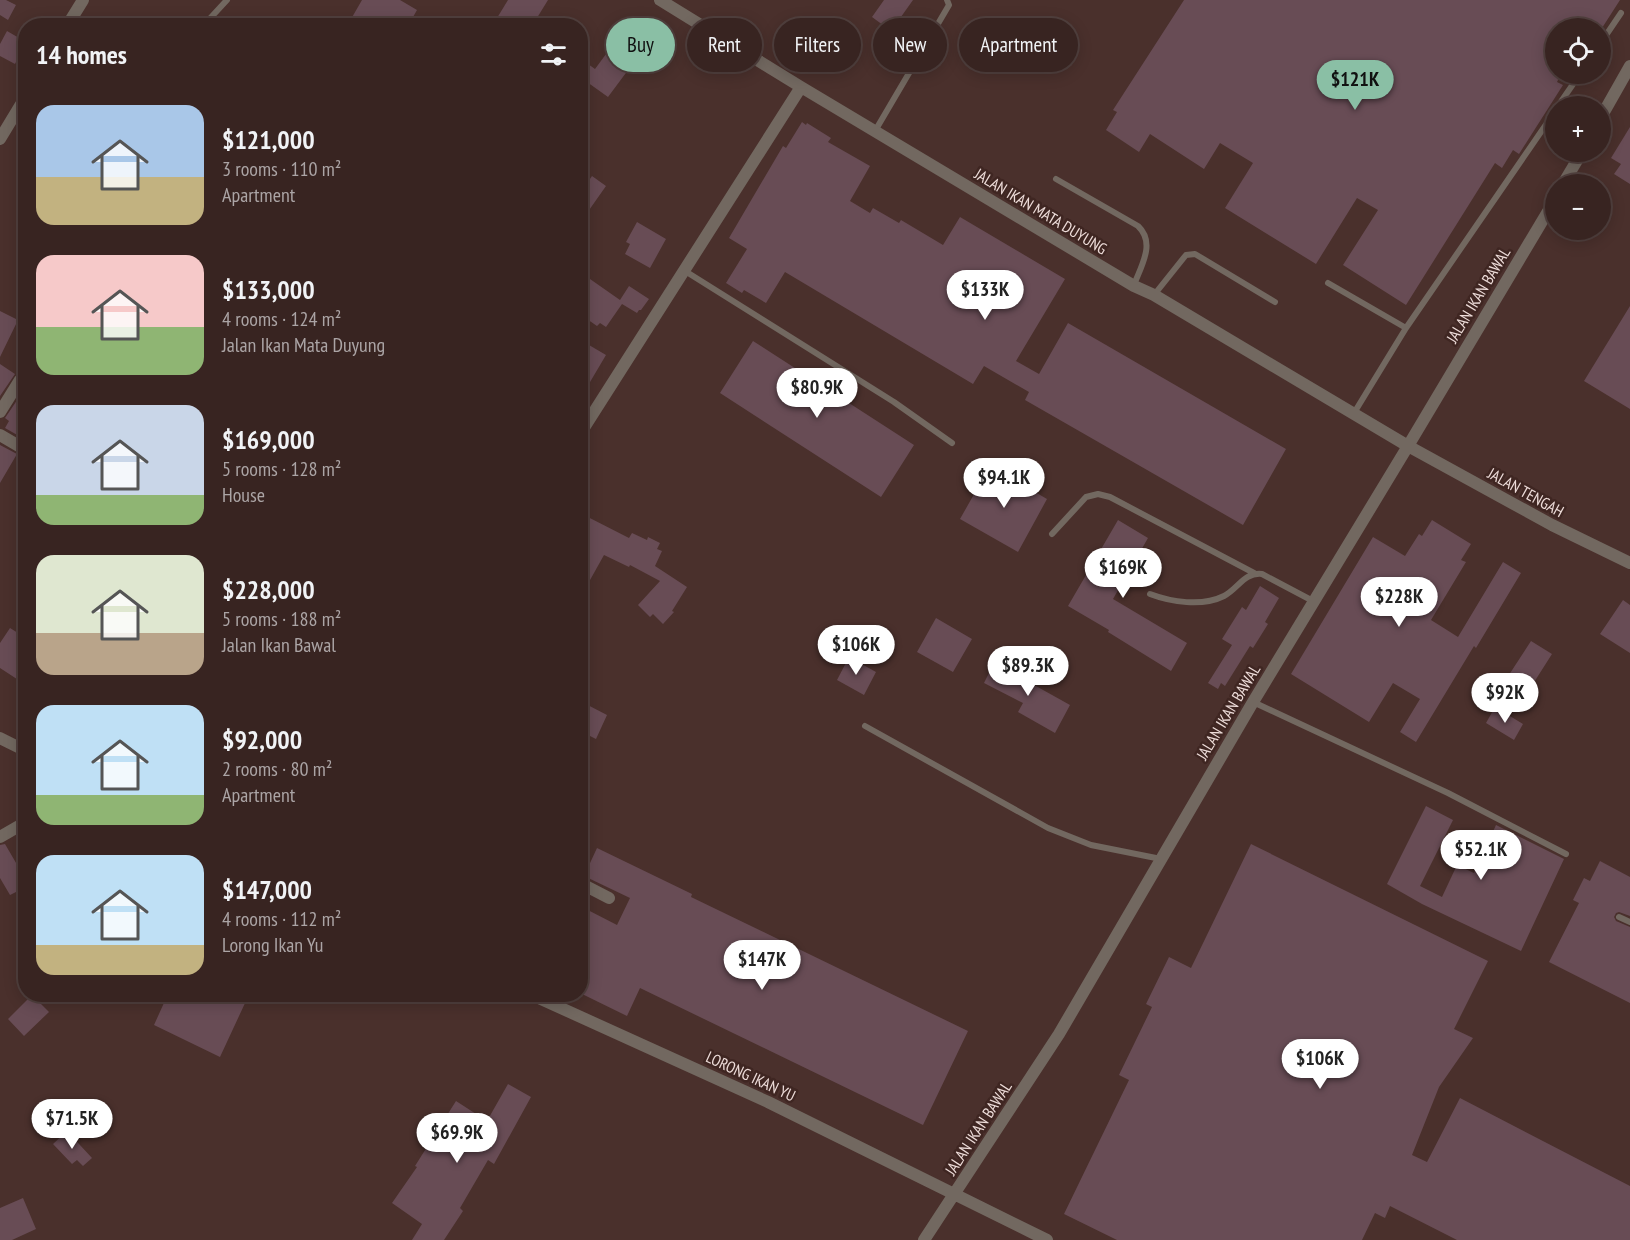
<!DOCTYPE html>
<meta charset="utf-8">
<style>
:root{--surface:#382421;--page:#3f2c2a;--text:#f1f3f6;--muted:#aba4a5;--line:#52413f;--accent:#8abfa5}
body{margin:0;font-family:"PT Sans Narrow",sans-serif;background:var(--page);color:var(--text);height:100vh;display:flex;flex-direction:column;font-size:22px;white-space:nowrap}
*{box-sizing:border-box;margin:0}
p{font-size:20px;color:var(--muted)}
.icon{flex:none;width:33px;height:33px;fill:none;stroke:currentColor;stroke-width:2;stroke-linecap:round;stroke-linejoin:round}
.map{position:relative;flex:1;overflow:hidden}
.side{position:absolute;left:18px;top:18px;width:570px;height:984px;display:flex;flex-direction:column;background:var(--surface);border-radius:24px;box-shadow:0 3px 15px #0003,0 0 0 2px var(--line)}
.side>*{flex:none}
.banner{position:absolute;left:606px;top:18px;width:570px;height:54px;display:flex;gap:12px}
.tools{position:absolute;left:1545px;top:18px;display:grid;gap:12px}
.tools a{display:grid;place-items:center;width:66px;height:66px;border-radius:50%;background:var(--surface);box-shadow:0 3px 15px #0003,0 0 0 2px var(--line);font-size:30px}
.price{position:absolute;translate:-50% -51px;padding:0 14px;border-radius:21px;background:#fff;color:#222;font-size:20px;line-height:39px;filter:drop-shadow(0 2px 3px #0008)}
.price::after{content:'';position:absolute;left:50%;top:36px;width:18px;height:14px;margin-left:-9px;background:inherit;clip-path:polygon(0 0,100% 0,50% 100%)}
.price.current{background:var(--accent);color:#111}
ul{padding:0;list-style:none}
li{display:flex;align-items:center;gap:18px;height:150px;padding:0 18px}
li span{display:grid;place-items:center;flex:none;width:168px;height:120px;border-radius:18px;color:#555}
li>.icon{margin-inline-start:auto}
span .icon{width:72px;height:72px;fill:#fffc;stroke-width:1}
li b{font-size:26px}
h2{display:flex;justify-content:space-between;align-items:center;height:72px;padding:0 18px;font-size:26px}
.tag{padding:0 21px;border-radius:27px;background:var(--surface);box-shadow:0 3px 15px #0003,0 0 0 2px var(--line);font-size:21px;line-height:54px}
.tag.current{background:var(--accent);color:#111}
.map>svg:first-child{display:block}
</style>
<div class="map">
<svg width="1630" height="1240" viewBox="0 0 1630 1240">
<rect width="100%" height="100%" fill="#4a302c"/>
<path fill="#684c55" d="M0,0H6L16,5L8,20L0,15Z
M362,0H400L417,10L408,26H347Z
M508,0H548L532,26H508L497,18Z
M884,0H913L891,31L872,17Z
M1184,0H1620L1602,28H1556V74H1561L1557,82L1563,85L1519,154L1513,150L1502,168L1495,163L1406,305L1343,265L1378,210L1357,198L1316,264L1225,208L1253,163L1220,143L1204,169L1150,134L1139,152L1106,130L1117,112L1113,110Z
M7,31L26,42L15,64L0,56V44Z
M631,42L643,50L608,97L580,77L588,64L595,69L612,46L622,54Z
M802,122L806,125L807,123L831,138L828,142L870,166L850,201L870,213L873,208L899,223L901,220L943,245L960,217L1065,279L1016,361L1039,374L1068,323L1286,449L1243,525L1025,400L1029,392L984,366L973,384L785,272L766,303L744,290L742,293L726,283L747,249L729,238L783,146L786,148Z
M1630,127V184L1614,174L1621,164L1611,158Z
M592,176L606,186L580,223V193Z
M637,222L666,239L650,268L625,254L630,244L626,242Z
M590,279L620,300L629,286L649,299L641,310H639L637,313L622,304L606,327L600,323L597,326L584,317L586,314L581,310V293Z
M1630,306V409L1584,381Z
M0,311L18,320L0,357Z
M753,341L914,445L881,497L720,393Z
M589,345L606,355L580,399V348L586,351Z
M0,364L15,374L0,396Z
M26,387V440L5,428L9,421L5,418Z
M0,445L17,454L0,483Z
M990,466L1047,499L1018,552L960,519Z
M580,513L629,538L632,533L647,540L648,537L660,543L657,549L662,551L655,566L687,587L672,611L674,612L663,624L653,614L650,617L638,605L660,581L630,565L629,567L604,555L580,598Z
M1118,520L1148,538L1113,599L1187,643L1171,671L1108,632L1109,630L1068,606Z
M1432,520L1471,544L1461,560L1466,562L1431,620L1458,637L1503,562L1521,573L1476,648L1474,646L1416,742L1400,732L1420,699L1393,683L1369,722L1291,674L1373,537L1405,556L1419,534L1422,536Z
M1260,586L1279,598L1265,622L1268,624L1253,648L1250,646L1225,686L1221,683L1218,689L1208,683L1232,645L1222,639L1242,607L1246,610Z
M1623,600L1630,605V653L1600,634Z
M936,618L972,639L953,672L917,652Z
M10,628L26,638V685L0,668V643Z
M1531,641L1552,654L1524,698L1503,684Z
M849,657L876,672L864,695L837,680Z
M995,661L1019,673L1018,676L1070,705L1055,733L1018,712L1023,703L984,683Z
M580,701L607,715L596,739L580,731Z
M1495,707L1523,724L1514,740L1486,723Z
M1426,806L1453,820L1420,886L1442,897L1457,865L1474,873L1496,825L1564,859L1521,951L1422,904L1387,884Z
M5,844L26,880V909L16,892L10,895L0,878V845Z
M1251,844L1488,961L1454,1029L1473,1038L1439,1087L1412,1155L1427,1162L1460,1098L1630,1186V1240H1457L1390,1206L1385,1218L1375,1213L1362,1240H1117L1064,1214L1129,1080L1119,1075L1152,1007L1146,1004L1169,957L1191,968Z
M597,848L692,894L691,897L968,1031L923,1125L640,988L627,1016L580,993V906L617,925L630,898L584,876Z
M1600,861L1630,877V916L1619,912L1616,913L1614,917L1616,921L1630,927V1003L1549,962L1579,903L1573,900L1584,878L1590,881Z
M168,994H233L246,1001L220,1057L154,1025Z
M32,995L49,1012L24,1036L8,1019Z
M508,1084L531,1097L494,1164L488,1160L460,1208L463,1211L444,1240H412L422,1224L392,1203L417,1167L415,1166L456,1101L487,1121Z
M67,1131L92,1158L83,1166L77,1160L72,1164L53,1144Z
M23,1198L36,1229L12,1240H0V1208Z"/>
<g fill="none" stroke-linecap="round" stroke-linejoin="round">
<path stroke="#726860" stroke-width="6" d="M203,26L227,0
M1600,44L1621,13
M1558,106L1580,74
M875,131L949,5L947,0
M1056,179L1138,226C1156,243 1141,266 1134,285
M685,271L894,402L952,443
M1328,283L1406,328
M1154,295L1186,255L1195,254L1275,302
M1354,413L1406,328L1556,110
M1052,534L1086,497L1098,494L1110,497L1254,573
M1150,594C1171,602 1202,607 1224,596C1238,589 1244,572 1262,574L1313,601
M1253,702L1448,793L1566,854
M865,726L1048,828L1091,845L1161,859
M1619,917L1630,922"/>
<path stroke="#726860" stroke-width="12" d="M660,0L801,87L1134,286L1154,295L1408,446L1552,525L1630,563
M67,26L83,0
M1600,119L1630,66
M0,139L26,96
M1563,184L1582,152
M0,412L20,380
M580,434L801,87
M0,435L24,449
M0,738L26,751
M0,837L26,822
M580,883L609,898
M530,994L768,1102L1047,1240
M924,1240L1059,1034L1253,702L1408,446L1556,198"/>
</g>
<g text-anchor="middle" stroke-width="5" stroke-linejoin="round" paint-order="stroke">
<g font-size="16" fill="#eeddda" stroke="#3f2622">
<text transform="translate(1041 211) rotate(31)" y="6">JALAN IKAN MATA DUYUNG</text>
<text transform="translate(1478 295) rotate(-59)" y="6">JALAN IKAN BAWAL</text>
<text transform="translate(1526 492) rotate(29)" y="6">JALAN TENGAH</text>
<text transform="translate(1228 712) rotate(-59)" y="6">JALAN IKAN BAWAL</text>
<text transform="translate(751 1076) rotate(25)" y="6">LORONG IKAN YU</text>
<text transform="translate(978 1128) rotate(-57)" y="6">JALAN IKAN BAWAL</text>
</g>
</g>
</svg>
<div class="tools">
<a><svg class="icon" aria-label="locate" viewBox="0 0 24 24"><circle cx="12" cy="12" r="6"/><path d="M12 2v4M12 18v4M2 12h4M18 12h4"/></svg></a>
<a>+</a>
<a>−</a>
</div>
<b class="price current" style="left:1355px;top:111px">$121K</b>
<b class="price" style="left:985px;top:321px">$133K</b>
<b class="price" style="left:817px;top:419px">$80.9K</b>
<b class="price" style="left:1004px;top:509px">$94.1K</b>
<b class="price" style="left:1123px;top:599px">$169K</b>
<b class="price" style="left:1399px;top:628px">$228K</b>
<b class="price" style="left:856px;top:676px">$106K</b>
<b class="price" style="left:1028px;top:697px">$89.3K</b>
<b class="price" style="left:1505px;top:724px">$92K</b>
<b class="price" style="left:1481px;top:881px">$52.1K</b>
<b class="price" style="left:762px;top:991px">$147K</b>
<b class="price" style="left:1320px;top:1090px">$106K</b>
<b class="price" style="left:72px;top:1150px">$71.5K</b>
<b class="price" style="left:457px;top:1164px">$69.9K</b>
<div class="banner">
<a class="tag current">Buy</a>
<a class="tag">Rent</a>
<a class="tag">Filters</a>
<a class="tag">New</a>
<a class="tag">Apartment</a>
</div>
<section class="side">
<h2>14 homes<svg class="icon" aria-label="filters" viewBox="0 0 24 24"><path d="M4 7h16M4 17h16"/><circle cx="9" cy="7" r="2"/><circle cx="15" cy="17" r="2"/></svg></h2>
<ul>
<li><span style="background:linear-gradient(#a9c7e8 60%,#c2b280 0)"><svg class="icon" aria-label="home" viewBox="0 0 24 24"><path d="M3 11l9-7 9 7M6 9v11h12V9"/></svg></span><div><b>$121,000</b><p>3 rooms · 110 m²</p><p>Apartment</p></div></li>
<li><span style="background:linear-gradient(#f6c9c9 60%,#8fb573 0)"><svg class="icon" aria-label="home" viewBox="0 0 24 24"><path d="M3 11l9-7 9 7M6 9v11h12V9"/></svg></span><div><b>$133,000</b><p>4 rooms · 124 m²</p><p>Jalan Ikan Mata Duyung</p></div></li>
<li><span style="background:linear-gradient(#c9d6e8 75%,#8fb573 0)"><svg class="icon" aria-label="home" viewBox="0 0 24 24"><path d="M3 11l9-7 9 7M6 9v11h12V9"/></svg></span><div><b>$169,000</b><p>5 rooms · 128 m²</p><p>House</p></div></li>
<li><span style="background:linear-gradient(#dfe7d0 65%,#b9a48a 0)"><svg class="icon" aria-label="home" viewBox="0 0 24 24"><path d="M3 11l9-7 9 7M6 9v11h12V9"/></svg></span><div><b>$228,000</b><p>5 rooms · 188 m²</p><p>Jalan Ikan Bawal</p></div></li>
<li><span style="background:linear-gradient(#bfe0f5 75%,#8fb573 0)"><svg class="icon" aria-label="home" viewBox="0 0 24 24"><path d="M3 11l9-7 9 7M6 9v11h12V9"/></svg></span><div><b>$92,000</b><p>2 rooms · 80 m²</p><p>Apartment</p></div></li>
<li><span style="background:linear-gradient(#bfe0f5 75%,#c2b280 0)"><svg class="icon" aria-label="home" viewBox="0 0 24 24"><path d="M3 11l9-7 9 7M6 9v11h12V9"/></svg></span><div><b>$147,000</b><p>4 rooms · 112 m²</p><p>Lorong Ikan Yu</p></div></li>
</ul>
</section>
</div>
